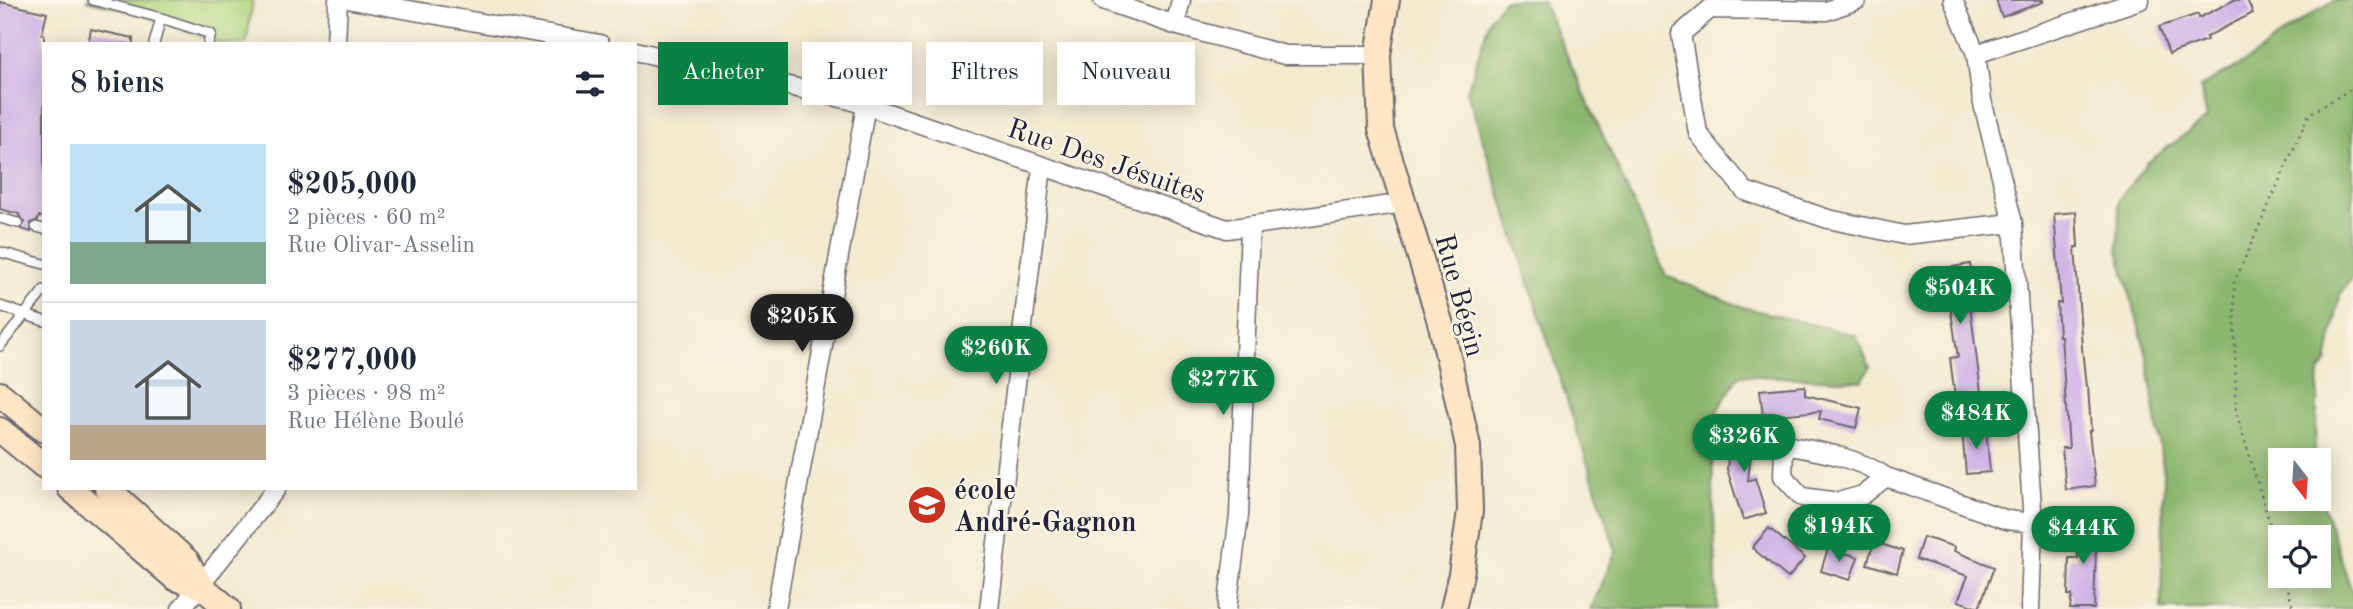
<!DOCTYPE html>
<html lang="fr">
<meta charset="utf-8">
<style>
:root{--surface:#fff;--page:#f6f6f7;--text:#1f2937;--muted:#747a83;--line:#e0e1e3;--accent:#0b8043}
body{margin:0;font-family:"Old Standard TT",serif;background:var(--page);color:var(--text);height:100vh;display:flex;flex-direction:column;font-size:26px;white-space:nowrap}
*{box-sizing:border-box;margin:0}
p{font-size:23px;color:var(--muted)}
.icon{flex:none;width:38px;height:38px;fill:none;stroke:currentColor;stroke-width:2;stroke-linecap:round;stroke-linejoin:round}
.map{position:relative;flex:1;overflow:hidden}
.details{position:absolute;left:42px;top:42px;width:595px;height:448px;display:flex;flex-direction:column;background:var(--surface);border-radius:0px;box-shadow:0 4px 18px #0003}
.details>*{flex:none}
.hud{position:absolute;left:658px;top:42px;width:665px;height:63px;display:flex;gap:14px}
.needle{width:46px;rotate:163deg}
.tools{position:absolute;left:2268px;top:448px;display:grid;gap:14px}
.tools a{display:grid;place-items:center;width:63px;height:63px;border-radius:0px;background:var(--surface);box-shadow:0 4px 18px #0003;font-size:35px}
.price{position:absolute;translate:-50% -60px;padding:0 16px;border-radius:24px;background:var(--accent);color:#fff;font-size:23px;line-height:46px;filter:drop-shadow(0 2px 4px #0008)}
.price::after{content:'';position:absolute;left:50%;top:42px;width:21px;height:16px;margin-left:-10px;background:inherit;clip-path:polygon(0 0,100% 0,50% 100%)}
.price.current{background:#222;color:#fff}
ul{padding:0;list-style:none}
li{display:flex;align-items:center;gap:21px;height:175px;padding:0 28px}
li+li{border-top:2px solid var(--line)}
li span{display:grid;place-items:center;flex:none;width:196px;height:140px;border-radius:0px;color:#555}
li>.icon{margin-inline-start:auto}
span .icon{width:84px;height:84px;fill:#fffc;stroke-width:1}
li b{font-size:30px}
h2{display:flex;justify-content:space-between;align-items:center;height:84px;padding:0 28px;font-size:30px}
.tag{padding:0 24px;border-radius:0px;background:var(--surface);box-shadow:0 4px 18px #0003;font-size:24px;line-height:63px}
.tag.current{background:var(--accent);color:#fff}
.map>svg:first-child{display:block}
</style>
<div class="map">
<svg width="2353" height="609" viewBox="0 0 2353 609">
<rect width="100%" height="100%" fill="#fcf5e5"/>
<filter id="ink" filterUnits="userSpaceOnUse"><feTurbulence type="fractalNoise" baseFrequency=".0143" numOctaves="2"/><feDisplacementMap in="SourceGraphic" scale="14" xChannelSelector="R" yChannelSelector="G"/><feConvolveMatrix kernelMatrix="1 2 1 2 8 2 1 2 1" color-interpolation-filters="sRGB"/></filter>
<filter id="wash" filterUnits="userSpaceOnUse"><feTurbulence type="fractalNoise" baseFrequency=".00686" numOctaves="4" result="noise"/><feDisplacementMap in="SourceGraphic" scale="28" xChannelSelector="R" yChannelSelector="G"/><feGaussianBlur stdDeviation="1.57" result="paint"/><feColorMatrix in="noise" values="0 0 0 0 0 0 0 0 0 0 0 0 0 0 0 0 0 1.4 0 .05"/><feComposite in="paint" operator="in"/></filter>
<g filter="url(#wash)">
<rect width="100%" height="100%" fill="#f3ead0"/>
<path fill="#b0d67f" stroke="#697c5d" stroke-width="2" d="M86,0H253L246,44H221L141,14Z"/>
<path fill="#8cb76e" stroke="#576c54" stroke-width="2" fill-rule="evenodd" d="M1504,0H1542L1666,276L1742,307L1856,335L1870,367L1862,381L1739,375L1711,421L1717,609H1591L1616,551L1467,92L1490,18Z
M2335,0H2353V275L2340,295L2327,363L2319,372L2314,460H2280V499H2319V493L2353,595V609H2161L2164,474L2147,356L2118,250L2119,200L2147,163L2207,118L2200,87L2244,63L2302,20ZM2280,537H2319V576H2280Z"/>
<g id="blocks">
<path fill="#ccafe6" d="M1996,0H2043V2L2002,17Z
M2234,0H2247L2253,13L2206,37L2207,40L2169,54L2159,27L2198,14L2199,18Z
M0,2L47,13L42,34L44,35V218L39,216L38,220L31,223V232L21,229L25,222L19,216V214L0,209Z
M91,29L133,38V44H88Z
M2076,212L2078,247H2075L2082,348L2086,387H2088L2091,430L2089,431L2095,486L2066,490L2062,448H2069L2061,336H2059L2057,303H2061L2054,214Z
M1970,264L1974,288L1968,289L1981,393L1955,397L1950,358L1958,357L1948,292L1933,295L1929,271Z
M1805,386V395L1861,408L1856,428L1819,419L1821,411L1763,416L1760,390Z
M1731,427L1753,429L1748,481L1755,478L1766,513L1743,520L1727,469Z
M1986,428L1990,472L1966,474L1962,430Z
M2094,516L2096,550L2094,609H2070L2072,595H2068L2069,558H2078L2075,518Z
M1769,528L1805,558L1788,578L1752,548Z
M1923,537L1955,547L1954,551L1994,567L1979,608L1958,601L1968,576L1916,559Z
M1874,542L1903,551L1897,573L1867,564Z
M1828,548L1858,557L1850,580L1821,571Z"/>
</g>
</g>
<g filter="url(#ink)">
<use href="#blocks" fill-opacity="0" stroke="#6b686f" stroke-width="2"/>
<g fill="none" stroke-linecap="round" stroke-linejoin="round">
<g stroke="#6b686f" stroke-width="12">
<path id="lane" d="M93,0L161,18L154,44
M161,18L211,34L208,44
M0,218L18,223
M36,227L44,229
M0,252L44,264
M0,306L44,321
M0,346L44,290"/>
</g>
<g stroke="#6b686f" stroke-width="21">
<path id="street" d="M352,0L600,44
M1103,0L1175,25L1285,55H1378
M1857,0L1826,11L1710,9L1681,34L1698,133L1745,191L1828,219L1904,235L2013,223
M1953,0L1976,54L1982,100L2013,223L2033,523L2030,609
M1175,25L1181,0
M336,44L338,0
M635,51L850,100L1227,229L1404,203
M1976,54L2140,0
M1886,477L1863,495L1838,502L1802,497L1783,476L1784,445C1818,451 1857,457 1886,477L2007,520L2033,523
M181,609L277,488
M776,609L866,105
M989,609L1042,167
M1227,609L1239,515L1250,227"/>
</g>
<g stroke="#6b686f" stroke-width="28">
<path id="secondary" d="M1387,0L1378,55L1381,129L1441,325L1468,446L1470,511L1461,574L1453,609
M0,394L44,430
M0,430L44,466
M70,488L175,578L201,586
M107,488L187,561L201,586L228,609"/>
</g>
<path stroke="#6b686f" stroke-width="2.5" stroke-dasharray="2 5" stroke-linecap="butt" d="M2280,557L2236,412L2234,283L2309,114L2353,88
M2285,576L2293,609"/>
<use href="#lane" stroke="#fff" stroke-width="9"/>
<use href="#street" stroke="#fff" stroke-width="18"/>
<use href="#secondary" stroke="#fee5c5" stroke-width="24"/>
</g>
</g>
<defs>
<g id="school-disc" transform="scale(2.0125)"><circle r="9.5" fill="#c8321e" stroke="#fcf5e5"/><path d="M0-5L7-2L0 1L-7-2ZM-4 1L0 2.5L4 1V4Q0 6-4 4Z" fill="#fff"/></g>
</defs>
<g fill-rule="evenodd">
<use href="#school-disc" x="927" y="505"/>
</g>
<g text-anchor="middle" stroke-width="5" stroke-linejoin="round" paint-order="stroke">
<g font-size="28" fill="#22223b" stroke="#fcf5e5">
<text transform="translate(1107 160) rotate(19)" y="10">Rue Des Jésuites</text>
<text transform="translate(1461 295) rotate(75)" y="10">Rue Bégin</text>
</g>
<g font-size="28" font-weight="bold" fill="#22223b" stroke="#fcf5e5" text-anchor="start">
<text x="954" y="499">école<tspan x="954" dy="32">André-Gagnon</tspan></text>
</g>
</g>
</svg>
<div class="tools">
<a><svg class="needle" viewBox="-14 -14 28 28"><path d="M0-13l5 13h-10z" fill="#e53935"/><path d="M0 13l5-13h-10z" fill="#747a83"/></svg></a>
<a><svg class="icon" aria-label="locate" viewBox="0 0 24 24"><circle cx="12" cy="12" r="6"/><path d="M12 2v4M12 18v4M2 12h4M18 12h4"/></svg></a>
</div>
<b class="price" style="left:1960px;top:326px">$504K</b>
<b class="price current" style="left:802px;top:354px">$205K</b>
<b class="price" style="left:996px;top:386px">$260K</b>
<b class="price" style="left:1223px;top:417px">$277K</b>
<b class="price" style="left:1976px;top:451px">$484K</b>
<b class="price" style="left:1744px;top:474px">$326K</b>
<b class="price" style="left:1839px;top:564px">$194K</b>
<b class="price" style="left:2083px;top:566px">$444K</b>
<div class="hud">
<a class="tag current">Acheter</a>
<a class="tag">Louer</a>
<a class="tag">Filtres</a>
<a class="tag">Nouveau</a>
</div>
<section class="details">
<h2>8 biens<svg class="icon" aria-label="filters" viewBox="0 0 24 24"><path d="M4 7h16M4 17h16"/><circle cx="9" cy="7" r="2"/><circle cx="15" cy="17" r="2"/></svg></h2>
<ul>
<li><span style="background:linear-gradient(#bfe0f5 70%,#7fa58c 0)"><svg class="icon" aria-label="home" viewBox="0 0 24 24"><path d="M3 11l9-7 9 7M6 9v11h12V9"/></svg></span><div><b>$205,000</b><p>2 pièces · 60 m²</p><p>Rue Olivar-Asselin</p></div></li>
<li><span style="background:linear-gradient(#c9d6e8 75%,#b9a48a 0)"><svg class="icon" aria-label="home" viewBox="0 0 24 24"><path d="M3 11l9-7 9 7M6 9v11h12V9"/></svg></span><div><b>$277,000</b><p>3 pièces · 98 m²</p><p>Rue Hélène Boulé</p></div></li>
</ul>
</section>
</div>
